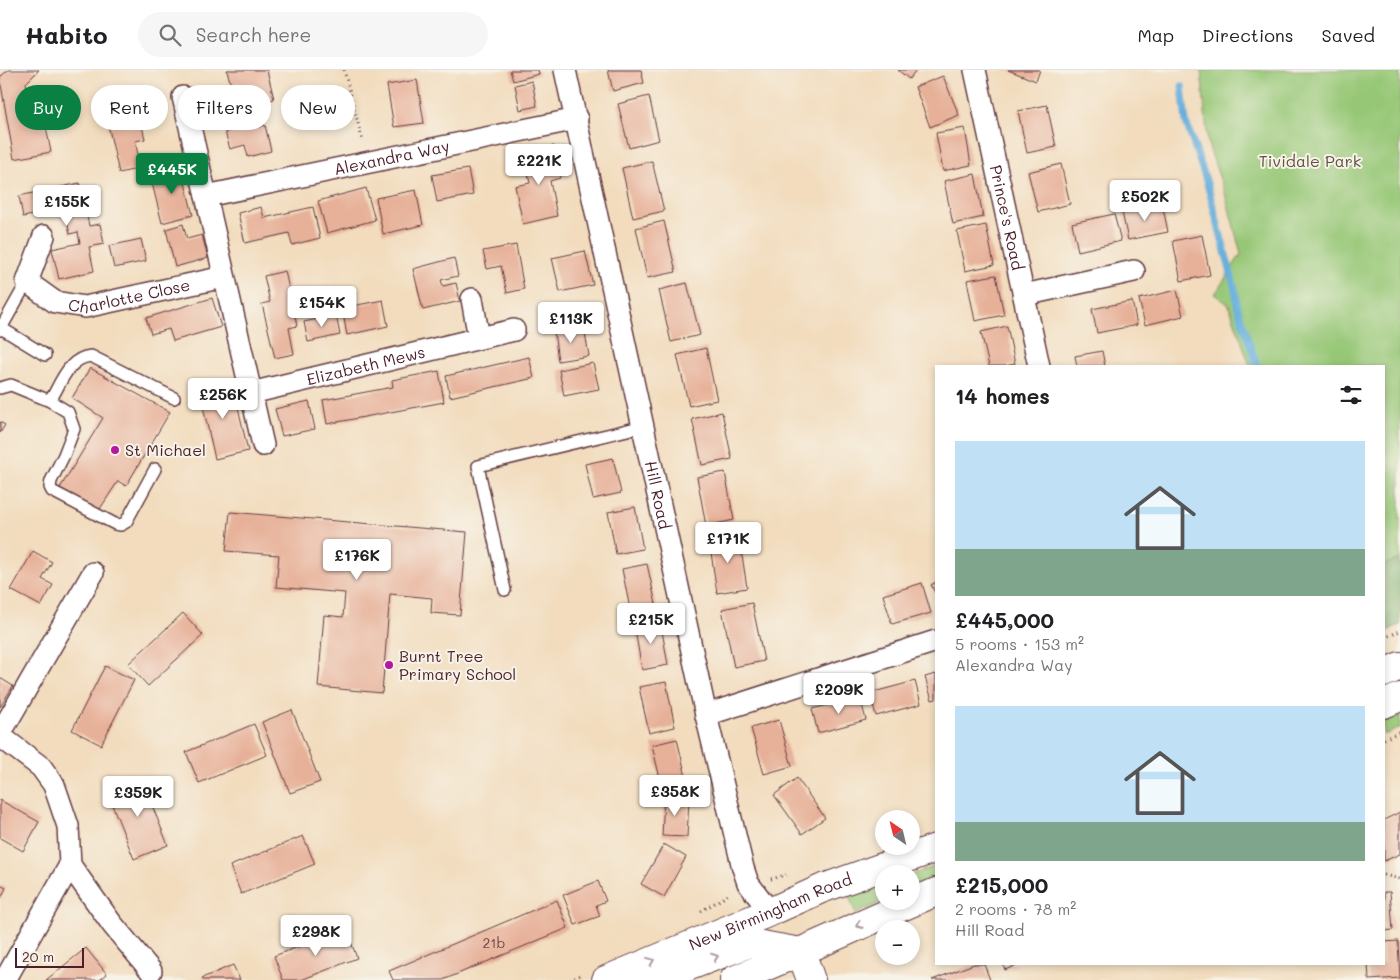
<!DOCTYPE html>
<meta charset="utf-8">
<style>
:root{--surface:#fff;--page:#f6f6f6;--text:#202124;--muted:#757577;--line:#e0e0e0;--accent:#0b8043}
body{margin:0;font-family:Mali,sans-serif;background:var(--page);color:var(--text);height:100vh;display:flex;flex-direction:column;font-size:19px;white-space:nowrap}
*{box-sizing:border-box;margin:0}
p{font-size:16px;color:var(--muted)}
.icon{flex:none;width:28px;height:28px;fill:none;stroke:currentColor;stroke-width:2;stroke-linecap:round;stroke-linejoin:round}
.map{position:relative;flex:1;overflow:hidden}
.drawer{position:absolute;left:935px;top:295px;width:450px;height:600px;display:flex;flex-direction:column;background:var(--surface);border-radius:0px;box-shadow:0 2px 8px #0003}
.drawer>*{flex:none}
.hud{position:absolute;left:15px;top:15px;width:475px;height:45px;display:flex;gap:10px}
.needle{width:32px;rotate:325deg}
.buttons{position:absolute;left:875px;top:740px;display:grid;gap:10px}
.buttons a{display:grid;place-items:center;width:45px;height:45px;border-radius:50%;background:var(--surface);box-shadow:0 2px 8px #0003;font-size:25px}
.scale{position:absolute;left:15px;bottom:12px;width:69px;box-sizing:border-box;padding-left:5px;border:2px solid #4a1f2b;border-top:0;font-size:14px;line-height:18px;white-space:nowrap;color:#4a1f2b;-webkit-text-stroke:4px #f7f3e8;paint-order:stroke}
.price{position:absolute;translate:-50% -42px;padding:0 11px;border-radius:5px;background:#fff;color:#222;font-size:16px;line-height:32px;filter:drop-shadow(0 1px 2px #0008)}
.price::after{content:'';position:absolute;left:50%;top:30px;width:15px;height:11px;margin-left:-8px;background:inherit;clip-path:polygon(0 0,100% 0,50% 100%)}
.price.selected{background:var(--accent);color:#fff}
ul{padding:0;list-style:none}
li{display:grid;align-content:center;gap:10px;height:265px;padding:0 20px}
li span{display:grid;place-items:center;height:155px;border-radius:0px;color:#555}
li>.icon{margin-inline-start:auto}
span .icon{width:90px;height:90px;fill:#fffc;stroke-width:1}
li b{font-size:21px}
h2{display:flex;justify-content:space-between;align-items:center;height:60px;padding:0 20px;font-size:21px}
.tag{padding:0 18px;border-radius:22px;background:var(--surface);box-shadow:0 2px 8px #0003;font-size:18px;line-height:45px}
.tag.selected{background:var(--accent);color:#fff}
header{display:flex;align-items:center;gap:30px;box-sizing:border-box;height:70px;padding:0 25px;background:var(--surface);border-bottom:1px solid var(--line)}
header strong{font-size:24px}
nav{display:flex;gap:28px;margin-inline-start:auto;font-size:18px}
.search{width:350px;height:45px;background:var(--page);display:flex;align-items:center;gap:12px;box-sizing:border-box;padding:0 18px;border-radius:28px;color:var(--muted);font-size:19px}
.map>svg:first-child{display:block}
</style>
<header>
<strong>Habito</strong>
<div class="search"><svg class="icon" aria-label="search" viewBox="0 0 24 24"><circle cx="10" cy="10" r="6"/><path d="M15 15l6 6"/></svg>Search here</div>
<nav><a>Map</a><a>Directions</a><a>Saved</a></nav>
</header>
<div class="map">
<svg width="1400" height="910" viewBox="0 0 1400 910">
<rect width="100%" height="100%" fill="#f7f3e8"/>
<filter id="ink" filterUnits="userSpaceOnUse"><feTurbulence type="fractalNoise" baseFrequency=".02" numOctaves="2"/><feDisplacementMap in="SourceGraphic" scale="10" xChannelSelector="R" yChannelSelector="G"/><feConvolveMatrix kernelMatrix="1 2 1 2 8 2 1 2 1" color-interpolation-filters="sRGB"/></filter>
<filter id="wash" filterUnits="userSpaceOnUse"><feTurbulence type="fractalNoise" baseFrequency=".0096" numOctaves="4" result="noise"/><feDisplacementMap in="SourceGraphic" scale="20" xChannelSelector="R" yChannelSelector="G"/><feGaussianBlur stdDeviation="1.12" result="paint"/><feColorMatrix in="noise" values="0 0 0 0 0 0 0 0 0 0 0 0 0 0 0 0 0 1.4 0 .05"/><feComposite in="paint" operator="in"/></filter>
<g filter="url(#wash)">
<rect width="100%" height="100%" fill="#f2dcbd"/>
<path fill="#96c776" stroke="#707350" d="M1201,0H1400V555L1384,562V296H1250L1229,235L1215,224L1241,184L1226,127L1208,74Z
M1400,645V658L1384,665V651Z
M936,796V810L911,820V805Z
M884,814V831L856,844L849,826Z"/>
<path fill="#78ac67" stroke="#616649" d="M1400,489V555L1384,562V495Z"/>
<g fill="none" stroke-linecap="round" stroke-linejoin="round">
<path stroke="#64addb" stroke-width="7" d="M1182,16L1186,52L1207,113L1236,223L1237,235L1257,296"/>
</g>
<g id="blocks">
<path fill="#e7b199" d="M8,0H39L26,13L32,48L44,47L51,82L14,89L0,9V7Z
M227,0H267L274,29L253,35L259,57L265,55L271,81L248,87L245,75L230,79L225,62L242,58Z
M510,0H538L539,4L513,11Z
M608,0H641L644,13L613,21Z
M898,0H916L909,9Z
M1008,0H1040L1036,11Z
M943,6L959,45L930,57L915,17Z
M417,10L424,53L394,57L387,15Z
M532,11L537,36L520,40L515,15Z
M649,26L659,70L629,78L618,34Z
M136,30L145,69L135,71L141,98L119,103L104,37Z
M1047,35L1056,77L1027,83L1018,41Z
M965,58L971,95L943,101L936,63Z
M554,76L560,108L550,111L557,146L523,154L515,116L530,113L523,82Z
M652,91L664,141L633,148L622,98Z
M1061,94L1070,134L1038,142L1028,102Z
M181,97L193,145L162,153L150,105Z
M468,99L473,125L437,132L432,105Z
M975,104L983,147L953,154L944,111Z
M80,113L89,156L100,154L104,174L89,177L94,201L59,209L52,179L80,173L78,162L70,164L64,138L23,147L19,126Z
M366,118L375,150L327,163L318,131Z
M416,120L423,155L383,164L376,128Z
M1162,133L1168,162L1128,170L1122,142Z
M261,137L264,148L313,137L320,168L292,175L289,163L245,173L238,143Z
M1114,144L1121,171L1078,181L1072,153Z
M664,151L676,202L647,208L636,158Z
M183,154L187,169L202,165L208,188L175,197L166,159Z
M986,155L994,195L965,201L957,161Z
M1202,165L1210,205L1181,211L1173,171Z
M141,169L146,191L114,198L109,176Z
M516,175L524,219L507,223L501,196L487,199L483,181Z
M585,181L593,215L560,222L552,188Z
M454,188L458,206L441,210L443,216L456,213L460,231L423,240L413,199Z
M285,201L297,256L289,258L294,284L275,288L262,234L270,232L264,206Z
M996,205L1004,245L975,251L967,210Z
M687,213L700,265L671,272L659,220Z
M1177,220L1183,246L1145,255L1139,229Z
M212,228L221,257L173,271L169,259L151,264L146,248Z
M383,230L388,256L347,265L342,238Z
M1132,231L1137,255L1097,263L1092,239Z
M336,245L340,265L308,272L304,252Z
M1007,256L1015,294L1005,296H989L981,262Z
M584,257L589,286L558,291L554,261Z
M706,278L717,330L689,336L677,285Z
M1102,281L1105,296H1077L1075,286Z
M529,287L534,308L450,327L446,306Z
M593,293L599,319L564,326L559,300Z
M90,298L170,342L126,416L118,411L98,442L60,418L103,348L72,328Z
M439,301L444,332L327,354L323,330L393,317L392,310Z
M232,311L248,381L215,389L199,319Z
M309,331L315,359L282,366L275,339Z
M722,342L732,389L702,395L692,349Z
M0,352L5,355L0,363Z
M613,388L621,423L593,429L585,394Z
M725,402L734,450L706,456L697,407Z
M635,437L643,479L616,484L608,442Z
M230,442L467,462L460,545L431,543L432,528L390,524L382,623L318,617L324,545L343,547L345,523L276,517L279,485L226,481Z
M739,465L747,518L717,523L709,469Z
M33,481L52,492L42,509L53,515L41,536L11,520Z
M647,494L657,539L631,544L622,499Z
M936,512V524L931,515Z
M922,513L931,543L892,554L883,525Z
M752,533L764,591L734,597L722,539Z
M183,543L203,565L148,616L128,594Z
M660,549L668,595L642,600L634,554Z
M105,596L134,610L101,675L72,660Z
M936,604V629L932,630L925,607Z
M0,608L13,616L0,637Z
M915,611L921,634L876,646L870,623Z
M666,612L675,657L649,663L639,617Z
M860,627L866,650L818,663L812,639Z
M292,640L320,712L290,723L262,652Z
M779,650L792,696L764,704L751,658Z
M254,654L267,685L199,713L186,682Z
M677,669L687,711L662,717L652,675Z
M141,708L168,775L134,789L107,722Z
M797,708L825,748L802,764L774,725Z
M664,727L689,729L687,767L662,766Z
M0,730L39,752L23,781L0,768Z
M1400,742V784L1384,791V750Z
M303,766L315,794L241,824L230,796Z
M664,774L686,787L664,827L641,814Z
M598,811L606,831L596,835L600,846L575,855L563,825Z
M0,815L6,818L0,830Z
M1384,822H1390L1393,860L1384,861Z
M557,830L568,858L443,910H393L389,901Z
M346,859L357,888L301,910H283L274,886Z
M1398,871L1400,908L1369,910L1368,894H1384V872Z
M86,878L107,904L100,910H46Z
M974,894H984L990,910H932Z
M1003,894H1019L1005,900Z
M233,895L240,910H203L202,908Z"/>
</g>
</g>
<g filter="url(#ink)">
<use href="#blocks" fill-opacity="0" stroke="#633b41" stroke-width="1"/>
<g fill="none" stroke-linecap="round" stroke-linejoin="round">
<g stroke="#633b41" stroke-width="14">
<path id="service" d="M1,258L45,285
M0,260L27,212
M0,318L11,315L50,331L68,342L74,359L64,385L51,411L50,417L52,421L115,454L121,455L126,452L155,399
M50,331C61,313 68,288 91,286L174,328
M505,520L478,396L644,356"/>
</g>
<g stroke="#633b41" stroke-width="24">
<g id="minor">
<path id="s1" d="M565,0L706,645L743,798L748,813L770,842"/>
<path id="s2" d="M975,0L1039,296"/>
<path d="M183,27L206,126"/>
<path id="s3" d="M44,166L27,212L55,232L85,237L224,207"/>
<path d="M1024,225L1134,201"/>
<path d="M472,229L479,268"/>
<path id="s4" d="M251,323L514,260"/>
<path id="s5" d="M263,375L206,126L577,49"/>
<path d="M706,645L936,571"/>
<path d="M0,664L93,503"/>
<path d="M0,666L41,697L54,715L68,756L70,795L5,910"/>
<path d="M70,795L112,854L151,901"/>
</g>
</g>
<g stroke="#633b41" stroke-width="30">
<path id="tertiary" d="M801,882L811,910"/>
</g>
<g stroke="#633b41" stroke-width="30">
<g id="trunk">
<path d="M1384,603L1400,596"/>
<path d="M1384,634L1400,627"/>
<path id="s6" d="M606,910L770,842L821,819L936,778"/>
<path d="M653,910L750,873L801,882"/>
<path d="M734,910C802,882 869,851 936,822"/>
</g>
</g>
<path stroke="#633b41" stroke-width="3" stroke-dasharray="1 4" stroke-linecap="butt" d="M344,0L363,72
M1384,568L1400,561
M1384,669L1400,662
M1384,805L1400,809
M771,809L786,805
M701,841L730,824
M570,910L581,905"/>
<use href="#service" stroke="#fff" stroke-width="11"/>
<use href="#minor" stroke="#fff" stroke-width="21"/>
<use href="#tertiary" stroke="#fff" stroke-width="28"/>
<use href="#trunk" stroke="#fff" stroke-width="28"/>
</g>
<defs><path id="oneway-chevron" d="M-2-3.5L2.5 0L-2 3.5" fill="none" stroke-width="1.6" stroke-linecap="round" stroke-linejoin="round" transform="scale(1.25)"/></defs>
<g stroke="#ae9aa0">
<use href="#oneway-chevron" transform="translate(859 855) rotate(157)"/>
<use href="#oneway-chevron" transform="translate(715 887) rotate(-21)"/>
<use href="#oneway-chevron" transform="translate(651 891) rotate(-22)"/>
</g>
</g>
<g fill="#b5179e" stroke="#f7f3e8" stroke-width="2">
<circle cx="115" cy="380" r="5"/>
<circle cx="389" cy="595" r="5"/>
</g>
<g text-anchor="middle" stroke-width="4" stroke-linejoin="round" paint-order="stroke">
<g font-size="14" fill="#714446">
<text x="494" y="878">21b</text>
</g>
<g font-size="16" fill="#4a1f2b" stroke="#f7f3e8">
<text dy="6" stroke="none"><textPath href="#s5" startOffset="445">Alexandra Way</textPath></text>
<text dy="6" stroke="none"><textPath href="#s2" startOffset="151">Prince's Road</textPath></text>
<text dy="6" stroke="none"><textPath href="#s3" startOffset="159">Charlotte Close</textPath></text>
<text dy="6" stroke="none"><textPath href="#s4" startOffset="118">Elizabeth Mews</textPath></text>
<text dy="6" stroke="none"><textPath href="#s1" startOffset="435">Hill Road</textPath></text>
<text dy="6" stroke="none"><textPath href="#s6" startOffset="178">New Birmingham Road</textPath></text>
</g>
<g font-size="16" fill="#615142" stroke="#f7f3e8">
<text x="1310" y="97">Tividale Park</text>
</g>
<g font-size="16" fill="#4a1f2b" stroke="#f7f3e8" text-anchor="start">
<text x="125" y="386">St Michael</text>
<text x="399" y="592">Burnt Tree<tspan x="399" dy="18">Primary School</tspan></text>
</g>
</g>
</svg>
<div class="buttons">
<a><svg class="needle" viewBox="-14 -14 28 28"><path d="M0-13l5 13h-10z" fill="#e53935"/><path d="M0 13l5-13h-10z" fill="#757577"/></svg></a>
<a>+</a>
<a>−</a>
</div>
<div class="scale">20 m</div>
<b class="price" style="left:539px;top:116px">£221K</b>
<b class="price selected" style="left:172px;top:125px">£445K</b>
<b class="price" style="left:1145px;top:152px">£502K</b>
<b class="price" style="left:67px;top:157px">£155K</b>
<b class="price" style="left:322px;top:258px">£154K</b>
<b class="price" style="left:571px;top:274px">£113K</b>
<b class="price" style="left:223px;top:350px">£256K</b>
<b class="price" style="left:728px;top:494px">£171K</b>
<b class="price" style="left:357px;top:511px">£176K</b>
<b class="price" style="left:651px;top:575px">£215K</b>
<b class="price" style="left:839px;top:645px">£209K</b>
<b class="price" style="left:675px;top:747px">£358K</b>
<b class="price" style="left:138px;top:748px">£359K</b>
<b class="price" style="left:316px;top:887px">£298K</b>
<div class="hud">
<a class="tag selected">Buy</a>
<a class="tag">Rent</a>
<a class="tag">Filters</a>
<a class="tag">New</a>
</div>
<section class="drawer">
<h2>14 homes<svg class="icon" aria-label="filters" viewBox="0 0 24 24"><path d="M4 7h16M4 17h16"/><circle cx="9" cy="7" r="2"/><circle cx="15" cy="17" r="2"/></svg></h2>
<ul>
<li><span style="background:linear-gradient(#bfe0f5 70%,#7fa58c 0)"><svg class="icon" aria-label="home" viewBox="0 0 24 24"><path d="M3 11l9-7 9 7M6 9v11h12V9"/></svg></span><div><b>£445,000</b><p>5 rooms · 153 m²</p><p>Alexandra Way</p></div></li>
<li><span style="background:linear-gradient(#bfe0f5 75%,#7fa58c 0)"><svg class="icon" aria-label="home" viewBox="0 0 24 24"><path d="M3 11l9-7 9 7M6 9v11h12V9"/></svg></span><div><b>£215,000</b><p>2 rooms · 78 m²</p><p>Hill Road</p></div></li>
</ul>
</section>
</div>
